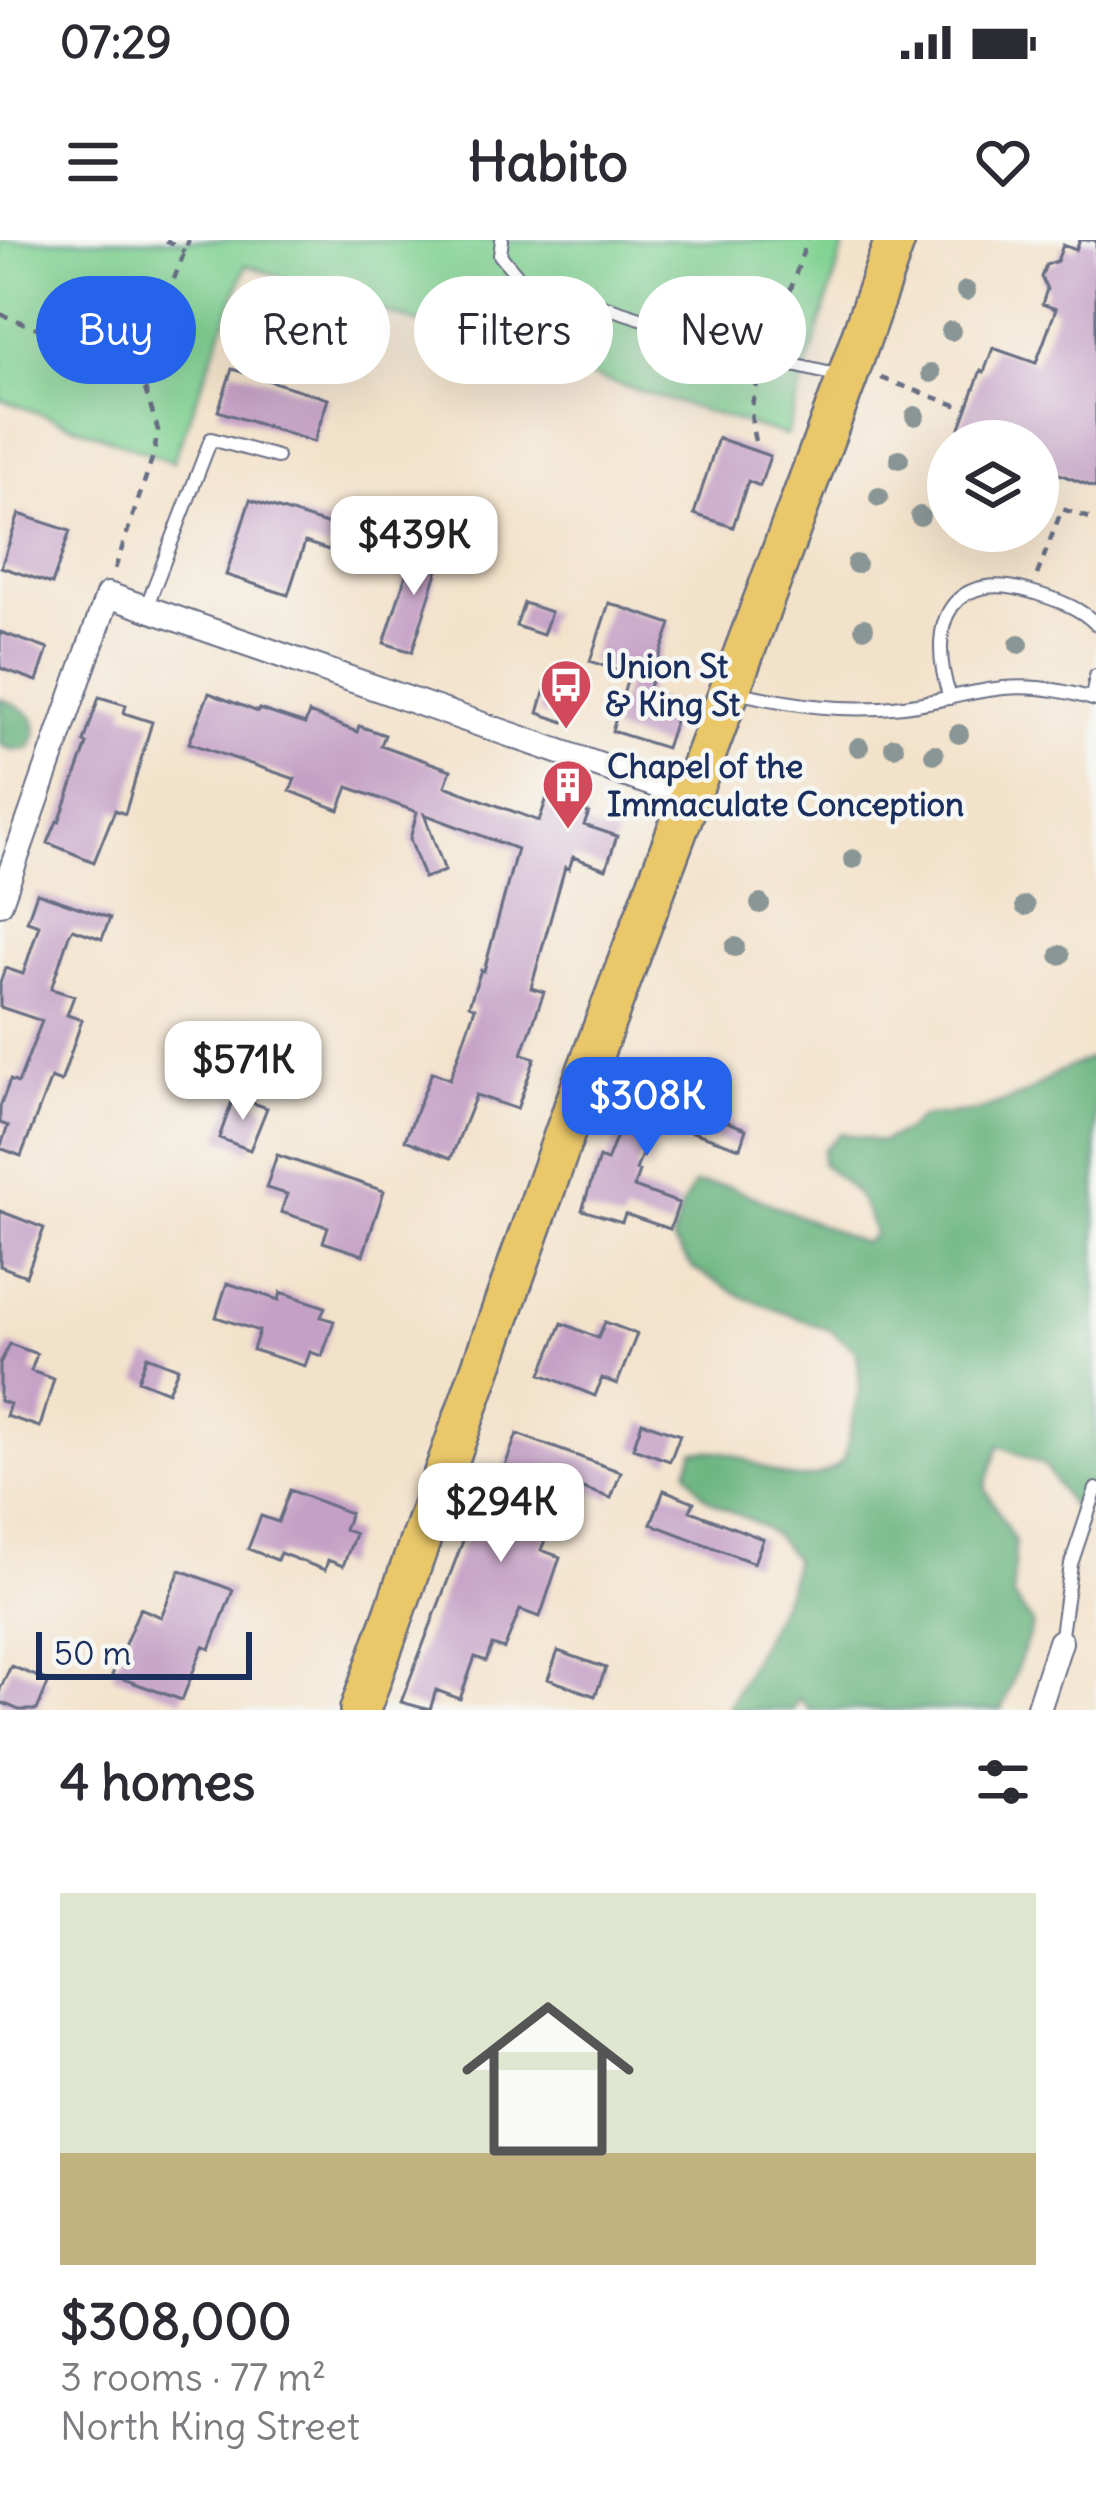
<!DOCTYPE html>
<meta charset="utf-8">
<style>
:root{--surface:#fff;--page:#f7f7f7;--text:#2b2b33;--muted:#7c7c81;--accent:#2563eb}
body{margin:0;font-family:Delius,sans-serif;background:var(--page);color:var(--text);height:100vh;display:flex;flex-direction:column;font-size:45px;white-space:nowrap}
*{box-sizing:border-box;margin:0}
p{font-size:39px;color:var(--muted)}
.icon{flex:none;width:66px;height:66px;fill:none;stroke:currentColor;stroke-width:2;stroke-linecap:round;stroke-linejoin:round}
.map{position:relative;height:1470px;overflow:hidden}
.drawer{display:flex;flex-direction:column;background:var(--surface);flex:1}
.drawer>*{flex:none}
.top-card{position:absolute;left:36px;top:36px;width:1026px;height:108px;display:flex;gap:24px}
.fabs{position:absolute;left:927px;top:180px;display:grid;gap:24px}
.fabs a{display:grid;place-items:center;width:132px;height:132px;border-radius:50%;background:var(--surface);box-shadow:0 12px 48px #0002;font-size:60px}
.scale{position:absolute;left:36px;bottom:30px;width:216px;box-sizing:border-box;padding-left:12px;border:6px solid #1b2f5e;border-top:0;font-size:33px;line-height:42px;white-space:nowrap;color:#1b2f5e;-webkit-text-stroke:9px #f6f6f2;paint-order:stroke}
.price{position:absolute;translate:-50% -102px;padding:0 27px;border-radius:24px;background:#fff;color:#222;font-size:39px;line-height:78px;filter:drop-shadow(0 3px 6px #0008)}
.price::after{content:'';position:absolute;left:50%;top:72px;width:36px;height:27px;margin-left:-18px;background:inherit;clip-path:polygon(0 0,100% 0,50% 100%)}
.price.current{background:var(--accent);color:#fff}
ul{padding:0;list-style:none}
li{display:grid;align-content:center;gap:24px;height:636px;padding:0 60px}
li span{display:grid;place-items:center;height:372px;border-radius:0px;color:#555}
li>.icon{margin-inline-start:auto}
span .icon{width:216px;height:216px;fill:#fffc;stroke-width:1}
li b{font-size:51px}
h2{display:flex;justify-content:space-between;align-items:center;height:144px;padding:0 60px;font-size:51px}
.chip{padding:0 42px;border-radius:54px;background:var(--surface);box-shadow:0 12px 48px #0002;font-size:42px;line-height:108px}
.chip.current{background:var(--accent);color:#fff}
.status{display:flex;justify-content:space-between;align-items:center;height:84px;padding:0 60px;background:var(--surface);direction:ltr}
.status svg{height:33px;fill:currentColor}
header{display:flex;justify-content:space-between;align-items:center;height:156px;padding:0 60px;background:var(--surface);font-size:54px;font-weight:700}
.map>svg:first-child{display:block}
</style>
<div class="status"><b>07:29</b><svg viewBox="0 0 49 12"><path d="M0 12V9h3v3zM5 12V6h3v6zM10 12V3h3v9zM15 12V0h3v12zM26 1h20v11H26zM47 4h2v5h-2z"/></svg></div>
<header><svg class="icon" aria-label="menu" viewBox="0 0 24 24"><path d="M4 6h16M4 12h16M4 18h16"/></svg>Habito<svg class="icon" aria-label="heart" viewBox="0 0 24 24"><path d="M12 20l-8-8c-3-5 5-10 8-4 3-6 11-1 8 4z"/></svg></header>
<div class="map">
<svg width="1096" height="1470" viewBox="0 0 1096 1470">
<rect width="100%" height="100%" fill="#f6f6f2"/>
<filter id="ink" filterUnits="userSpaceOnUse"><feTurbulence type="fractalNoise" baseFrequency=".00833" numOctaves="2"/><feDisplacementMap in="SourceGraphic" scale="24" xChannelSelector="R" yChannelSelector="G"/><feConvolveMatrix kernelMatrix="1 2 1 2 8 2 1 2 1" color-interpolation-filters="sRGB"/></filter>
<filter id="wash" filterUnits="userSpaceOnUse"><feTurbulence type="fractalNoise" baseFrequency=".004" numOctaves="4" result="noise"/><feDisplacementMap in="SourceGraphic" scale="48" xChannelSelector="R" yChannelSelector="G"/><feGaussianBlur stdDeviation="2.7" result="paint"/><feColorMatrix in="noise" values="0 0 0 0 0 0 0 0 0 0 0 0 0 0 0 0 0 1.4 0 .05"/><feComposite in="paint" operator="in"/></filter>
<g filter="url(#wash)">
<rect width="100%" height="100%" fill="#f3e2ca"/>
<path fill="#81d293" stroke="#4e8078" stroke-width="3" d="M0,0H846L786,196L411,81L246,25L173,222L0,159Z"/>
<path fill="#68b47d" stroke="#42726e" stroke-width="3" d="M0,459C26,468 47,479 29,509L13,510L0,505Z
M1096,816V1233L1079,1278L1045,1226L999,1205L985,1248L1015,1302L1013,1357L1033,1384L1002,1470H810L799,1458L793,1470H727L788,1348L794,1320C768,1278 748,1284 710,1260C700,1254 694,1241 687,1231L694,1211C704,1211 715,1210 724,1212C773,1225 796,1259 844,1220L860,1145L857,1112L832,1091L743,1057L694,1029L672,1000L683,964L694,944L728,946L863,1003L874,995C866,958 851,946 822,924L823,910L841,893L881,902L904,892L921,877L978,871L1026,854L1058,832Z"/>
<g id="blocks">
<path fill="#c5a0c6" d="M1080,0H1096V248L1038,226V201H955L981,130L984,132L993,108L1036,123L1056,69L1042,64L1047,49L1041,37L1046,25L1057,21L1063,5L1076,10Z
M232,129L328,159L314,202L218,171Z
M718,198L770,216L760,246L748,241L733,287L694,274Z
M250,260L336,287L329,310L305,302L288,355L226,335Z
M19,274L70,291L52,344L1,327Z
M416,304L443,313L412,412L384,403Z
M524,363L551,372L543,395L516,386Z
M609,363L671,384L646,456L680,466L666,508L612,491L629,435L590,421Z
M0,392L48,409L37,441L0,428Z
M546,446L572,455L564,482L538,473Z
M209,453L258,472L259,469L305,484L309,473L357,492L359,486L385,495L381,505L451,530L445,546L539,581L547,558L589,573L584,585L617,596L606,629L573,617L569,629L565,627L531,748L544,752L522,814L535,818L517,869L476,855L451,918L405,900L432,832L450,839L475,768L469,765L481,730L484,731L517,609L424,574L445,631L424,638L410,599L417,572L348,547L339,570L290,551L295,539L189,503Z
M99,457L126,465L124,473L152,482L125,574L115,570L94,622L48,603L57,581L59,582L87,504L84,502Z
M37,653L110,678L102,699L73,689L69,695L51,749L74,756L67,775L82,780L61,842L51,838L21,916L0,908L8,886L0,883V867L10,840L18,843L42,781L0,767V743L5,728L23,734L39,685L27,681Z
M636,847L746,889L740,908L669,884L668,887L654,882L636,930L639,931L634,947L679,963L670,989L625,974L622,982L582,970L599,918L607,921Z
M234,856L267,868L250,910L219,898Z
M277,915L384,951L363,1015L323,1002L328,987L281,972L287,954L266,948Z
M0,971L44,988L26,1036L0,1026Z
M227,1043L279,1060L281,1052L325,1067L321,1077L334,1081L322,1116L310,1112L305,1126L253,1110L259,1091L216,1077Z
M605,1082L637,1094L617,1144L602,1138L595,1156L541,1134L562,1083L598,1098Z
M10,1104L37,1114L31,1131L54,1139L40,1187L6,1176L10,1164L0,1161V1123Z
M147,1116L178,1128L168,1152L138,1140Z
M642,1182L680,1195L670,1221L633,1208Z
M517,1194L621,1232L611,1258L568,1243L541,1310L560,1317L540,1377L520,1370L504,1409L492,1405L486,1421L475,1417L460,1459L436,1450L430,1470L401,1462L473,1275L477,1276L496,1228L503,1231Z
M290,1250L350,1273L344,1289L355,1294L343,1326L328,1320L325,1330L280,1313L277,1320L248,1309L261,1276L278,1282Z
M664,1250L694,1262L690,1271L763,1299L754,1323L651,1284Z
M180,1330L233,1350L210,1409L203,1406L182,1460L112,1435L140,1368L161,1377Z
M558,1411L606,1428L595,1456L548,1439Z
M11,1426L49,1441L37,1470H19L0,1462V1449Z"/>
</g>
</g>
<g filter="url(#ink)">
<use href="#blocks" fill-opacity="0" stroke="#676e84" stroke-width="3"/>
<g fill="none" stroke-linecap="round" stroke-linejoin="round">
<g stroke="#676e84" stroke-width="16">
<path id="lane" d="M502,0L500,15L520,39L767,119L840,136
M146,368L211,199L277,217
M736,452C792,465 845,473 903,466C937,462 970,451 1004,448C1034,445 1067,451 1096,460
M950,458C925,382 951,325 1038,354C1060,361 1080,368 1096,384
M1092,458L1096,436
M1060,1402L1071,1324L1096,1249"/>
</g>
<g stroke="#676e84" stroke-width="28">
<path id="street" d="M0,663L108,355L690,557
M1038,1470L1060,1402"/>
</g>
<g stroke="#676e84" stroke-width="44">
<path id="primary" d="M360,1470L584,839L847,138L895,0"/>
</g>
<path stroke="#676e84" stroke-width="4.5" stroke-dasharray="9 9" stroke-linecap="butt" d="M166,0L185,12
M0,74L95,110L139,130
M773,103L807,0
M881,138L967,169
M755,201C749,176 751,160 760,136
M115,329L154,213L158,190L139,130L189,0
M1037,335L1062,269L1096,280"/>
<use href="#lane" stroke="#fff" stroke-width="12"/>
<use href="#street" stroke="#fff" stroke-width="24"/>
<use href="#primary" stroke="#eac769" stroke-width="39"/>
</g>
<g fill="#8a9696">
<circle cx="966" cy="51" r="10"/>
<circle cx="951" cy="91" r="10"/>
<circle cx="931" cy="133" r="10"/>
<circle cx="915" cy="176" r="10"/>
<circle cx="899" cy="219" r="10"/>
<circle cx="879" cy="257" r="10"/>
<circle cx="920" cy="276" r="10"/>
<circle cx="856" cy="324" r="10"/>
<circle cx="864" cy="388" r="10"/>
<circle cx="1019" cy="404" r="10"/>
<circle cx="959" cy="494" r="10"/>
<circle cx="859" cy="507" r="10"/>
<circle cx="894" cy="507" r="10"/>
<circle cx="934" cy="514" r="10"/>
<circle cx="826" cy="565" r="10"/>
<circle cx="853" cy="619" r="10"/>
<circle cx="760" cy="664" r="10"/>
<circle cx="1025" cy="666" r="10"/>
<circle cx="735" cy="707" r="10"/>
<circle cx="1060" cy="715" r="10"/>
</g>
</g>
<defs>
<g id="bus-pin" transform="scale(2.7)"><path d="M0 17L-7.5 6A9.5 9.5 0 1 1 7.5 6Z" fill="#d1495b" stroke="#f6f6f2"/><path d="M-5-6H5V4H4V6H2V4H-2V6H-4V4H-5ZM-3.5-4V0h7V-4ZM-3.5 1.2v1.5H-2V1.2ZM2 1.2v1.5H3.5V1.2Z" fill="#fff"/></g>
<g id="building-pin" transform="scale(2.7)"><path d="M0 17L-7.5 6A9.5 9.5 0 1 1 7.5 6Z" fill="#d1495b" stroke="#f6f6f2"/><path d="M-4-6H4V6H1V3H-1V6H-4ZM-2.5-4.3h1.7v1.8h-1.7ZM.8-4.3h1.7v1.8H.8ZM-2.5-1h1.7V.8h-1.7ZM.8-1h1.7V.8H.8Z" fill="#fff"/></g>
</defs>
<g fill-rule="evenodd">
<use href="#bus-pin" x="566" y="445"/>
<use href="#building-pin" x="568" y="545"/>
</g>
<g text-anchor="middle" stroke-width="9" stroke-linejoin="round" paint-order="stroke">
<g font-size="33" font-weight="bold" fill="#1b2f5e" stroke="#f6f6f2" text-anchor="start">
<text x="605" y="438">Union St<tspan x="605" dy="38">&amp; King St</tspan></text>
<text x="607" y="538">Chapel of the<tspan x="607" dy="38">Immaculate Conception</tspan></text>
</g>
</g>
</svg>
<div class="fabs">
<a><svg class="icon" aria-label="layers" viewBox="0 0 24 24"><path d="M12 4l9 5-9 5-9-5zM3 14l9 5 9-5"/></svg></a>
</div>
<div class="scale">50 m</div>
<b class="price" style="left:414px;top:358px">$439K</b>
<b class="price" style="left:243px;top:883px">$571K</b>
<b class="price current" style="left:647px;top:919px">$308K</b>
<b class="price" style="left:501px;top:1325px">$294K</b>
<div class="top-card">
<a class="chip current">Buy</a>
<a class="chip">Rent</a>
<a class="chip">Filters</a>
<a class="chip">New</a>
</div>
</div>
<section class="drawer">
<h2>4 homes<svg class="icon" aria-label="filters" viewBox="0 0 24 24"><path d="M4 7h16M4 17h16"/><circle cx="9" cy="7" r="2"/><circle cx="15" cy="17" r="2"/></svg></h2>
<ul>
<li><span style="background:linear-gradient(#dfe7d0 70%,#c2b280 0)"><svg class="icon" aria-label="home" viewBox="0 0 24 24"><path d="M3 11l9-7 9 7M6 9v11h12V9"/></svg></span><div><b>$308,000</b><p>3 rooms · 77 m²</p><p>North King Street</p></div></li>
</ul>
</section>
